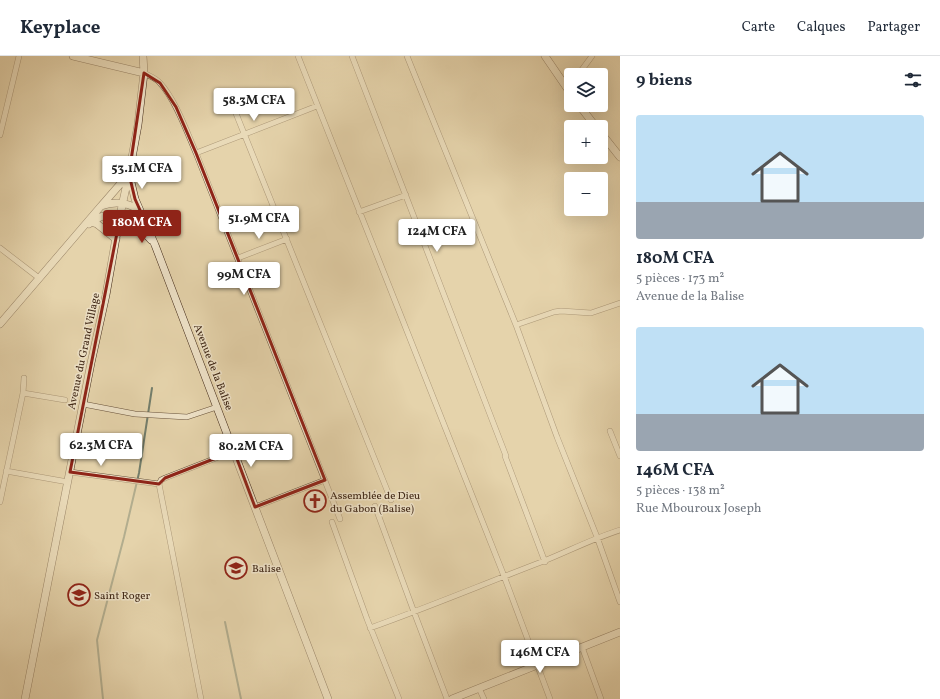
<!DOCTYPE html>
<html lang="fr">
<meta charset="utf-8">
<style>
:root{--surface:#fff;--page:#f6f6f7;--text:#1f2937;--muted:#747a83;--line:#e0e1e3;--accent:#8f2418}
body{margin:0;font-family:Vollkorn,serif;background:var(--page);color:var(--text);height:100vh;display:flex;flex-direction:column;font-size:15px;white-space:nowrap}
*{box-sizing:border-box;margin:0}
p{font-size:13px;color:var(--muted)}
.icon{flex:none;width:22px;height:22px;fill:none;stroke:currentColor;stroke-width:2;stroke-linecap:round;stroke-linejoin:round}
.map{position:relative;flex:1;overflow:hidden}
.panel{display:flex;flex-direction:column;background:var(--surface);width:320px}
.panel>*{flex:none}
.fabs{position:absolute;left:564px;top:12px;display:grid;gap:8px}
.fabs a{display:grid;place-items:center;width:44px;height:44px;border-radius:4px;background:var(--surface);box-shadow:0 4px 16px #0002;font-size:20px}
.price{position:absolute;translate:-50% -34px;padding:0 9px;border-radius:4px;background:#fff;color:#222;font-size:13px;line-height:26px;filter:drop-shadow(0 1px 2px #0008)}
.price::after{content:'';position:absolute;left:50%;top:24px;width:12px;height:9px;margin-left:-6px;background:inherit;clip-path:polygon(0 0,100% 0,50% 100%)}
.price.on{background:var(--accent);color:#fff}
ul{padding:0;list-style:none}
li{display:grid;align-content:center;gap:8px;height:212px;padding:0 16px}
li span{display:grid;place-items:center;height:124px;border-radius:4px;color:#555}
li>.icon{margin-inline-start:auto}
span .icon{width:72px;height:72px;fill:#fffc;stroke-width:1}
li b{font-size:17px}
h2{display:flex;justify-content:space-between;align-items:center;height:48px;padding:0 16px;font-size:17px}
header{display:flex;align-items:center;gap:24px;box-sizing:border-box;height:56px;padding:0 20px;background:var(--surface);border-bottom:1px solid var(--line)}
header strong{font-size:19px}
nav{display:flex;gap:22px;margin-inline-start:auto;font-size:14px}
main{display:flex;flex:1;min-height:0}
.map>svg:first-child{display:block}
</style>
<header>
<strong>Keyplace</strong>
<nav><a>Carte</a><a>Calques</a><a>Partager</a></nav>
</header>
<main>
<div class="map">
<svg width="620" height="643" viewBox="0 0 620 643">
<rect width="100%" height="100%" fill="#e5d3ab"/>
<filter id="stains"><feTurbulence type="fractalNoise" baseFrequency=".005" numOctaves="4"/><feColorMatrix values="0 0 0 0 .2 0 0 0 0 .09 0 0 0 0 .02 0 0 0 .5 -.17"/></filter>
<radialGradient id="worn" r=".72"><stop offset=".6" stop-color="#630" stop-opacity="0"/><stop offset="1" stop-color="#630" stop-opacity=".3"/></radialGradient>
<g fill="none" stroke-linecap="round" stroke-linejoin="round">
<path stroke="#737e6c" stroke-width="2" d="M225,566L241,643
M103,643L97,584L124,481L139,417L152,332"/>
<g stroke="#68523b" stroke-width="6">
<path id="street" d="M298,0L504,520L550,643
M352,0L506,400
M407,0L516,269L557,381L597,481L620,546
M144,17C149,20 156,22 160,27C175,43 187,76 196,97L340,463
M578,19L592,0
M227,35L391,444
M0,79L19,0
M196,97L317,50
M359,156L406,139
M0,192L39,222
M238,202L287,183
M516,269L554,256L561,255L591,257L620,247
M23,337L65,344
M83,348L135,358L187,361L217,351
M610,375L620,400
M505,400L545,506
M6,415L68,426
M70,416L159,428
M0,446L23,337L24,322
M375,450L414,556L447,643
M255,451L325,424
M332,466L367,563L399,643
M370,572C429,551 486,527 544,505C569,495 594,482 620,474
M582,591L601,643
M479,632L484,643
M201,643L159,428L161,424L165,422L234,395"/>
</g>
<g stroke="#3f2716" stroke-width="8">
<path id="secondary" d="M73,0L144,17
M545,0L571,38
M579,49L596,71
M601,77L620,101
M130,122L135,143L155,189L328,643
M102,149L129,118
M91,166L97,168L116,183
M89,168C93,165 97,162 103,160C123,154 139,170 151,184
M117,177L126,174H142
M0,268L101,150C115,145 127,146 139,154
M25,643L91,307L106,239L120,159L129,118L138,69L144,17L143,0
M452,643L620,576"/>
</g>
<use href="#street" stroke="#eee2c8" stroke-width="5"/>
<use href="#secondary" stroke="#eee2c8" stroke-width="7"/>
</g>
<path d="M0 0H620V643H0ZM144,17L160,27L176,51L196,97L325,424L255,451L234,395L165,422L159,428L70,416L117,177L149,174L135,143L129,118Z" fill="#e5d3ab" fill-opacity=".55" fill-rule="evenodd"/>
<path fill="none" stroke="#8f2418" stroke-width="3" stroke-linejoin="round" d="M144,17L160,27L176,51L196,97L325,424L255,451L234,395L165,422L159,428L70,416L117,177L149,174L135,143L129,118Z"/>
<defs>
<g id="church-ring" transform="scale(1.15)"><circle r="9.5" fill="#eee2c8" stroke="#8f2418" stroke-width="1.5"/><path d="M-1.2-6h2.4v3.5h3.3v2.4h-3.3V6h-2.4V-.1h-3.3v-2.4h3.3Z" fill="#8f2418"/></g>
<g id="school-ring" transform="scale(1.15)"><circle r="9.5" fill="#eee2c8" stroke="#8f2418" stroke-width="1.5"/><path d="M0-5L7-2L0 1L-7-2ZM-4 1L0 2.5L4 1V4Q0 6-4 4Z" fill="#8f2418"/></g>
</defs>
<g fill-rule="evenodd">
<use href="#church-ring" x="315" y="445"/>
<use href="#school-ring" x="236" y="512"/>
<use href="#school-ring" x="79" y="539"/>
</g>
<g text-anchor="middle" stroke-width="3" stroke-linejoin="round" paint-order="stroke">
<g font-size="11" fill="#3f2716" stroke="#eee2c8">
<text transform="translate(83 295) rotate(-78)" y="4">Avenue du Grand Village</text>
<text transform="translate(214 311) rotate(69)" y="4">Avenue de la Balise</text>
</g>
<g font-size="11" fill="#3f2716" stroke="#eee2c8" text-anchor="start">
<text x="330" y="443">Assemblée de Dieu<tspan x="330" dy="13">du Gabon (Balise)</tspan></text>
<text x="252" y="516">Balise</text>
<text x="94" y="543">Saint Roger</text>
</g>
</g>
<rect width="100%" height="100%" filter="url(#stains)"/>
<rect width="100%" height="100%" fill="url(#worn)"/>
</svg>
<div class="fabs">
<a><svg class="icon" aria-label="layers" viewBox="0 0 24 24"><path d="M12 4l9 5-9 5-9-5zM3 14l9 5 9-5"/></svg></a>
<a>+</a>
<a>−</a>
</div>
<b class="price" style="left:254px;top:66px">58.3M CFA</b>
<b class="price" style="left:142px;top:134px">53.1M CFA</b>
<b class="price" style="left:259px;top:184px">51.9M CFA</b>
<b class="price on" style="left:142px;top:188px">180M CFA</b>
<b class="price" style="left:437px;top:197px">124M CFA</b>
<b class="price" style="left:244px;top:240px">99M CFA</b>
<b class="price" style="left:101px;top:411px">62.3M CFA</b>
<b class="price" style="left:251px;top:412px">80.2M CFA</b>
<b class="price" style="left:540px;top:618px">146M CFA</b>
</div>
<section class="panel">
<h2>9 biens<svg class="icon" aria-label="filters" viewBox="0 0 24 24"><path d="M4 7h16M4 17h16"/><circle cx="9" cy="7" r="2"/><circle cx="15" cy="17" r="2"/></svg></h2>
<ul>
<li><span style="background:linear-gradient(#bfe0f5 70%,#9aa5b1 0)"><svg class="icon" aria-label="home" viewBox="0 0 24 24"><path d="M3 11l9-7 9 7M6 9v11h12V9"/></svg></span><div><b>180M CFA</b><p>5 pièces · 173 m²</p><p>Avenue de la Balise</p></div></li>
<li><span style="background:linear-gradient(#bfe0f5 70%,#9aa5b1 0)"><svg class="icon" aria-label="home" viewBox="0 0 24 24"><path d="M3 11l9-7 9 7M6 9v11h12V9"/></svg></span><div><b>146M CFA</b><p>5 pièces · 138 m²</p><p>Rue Mbouroux Joseph</p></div></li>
</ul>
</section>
</main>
